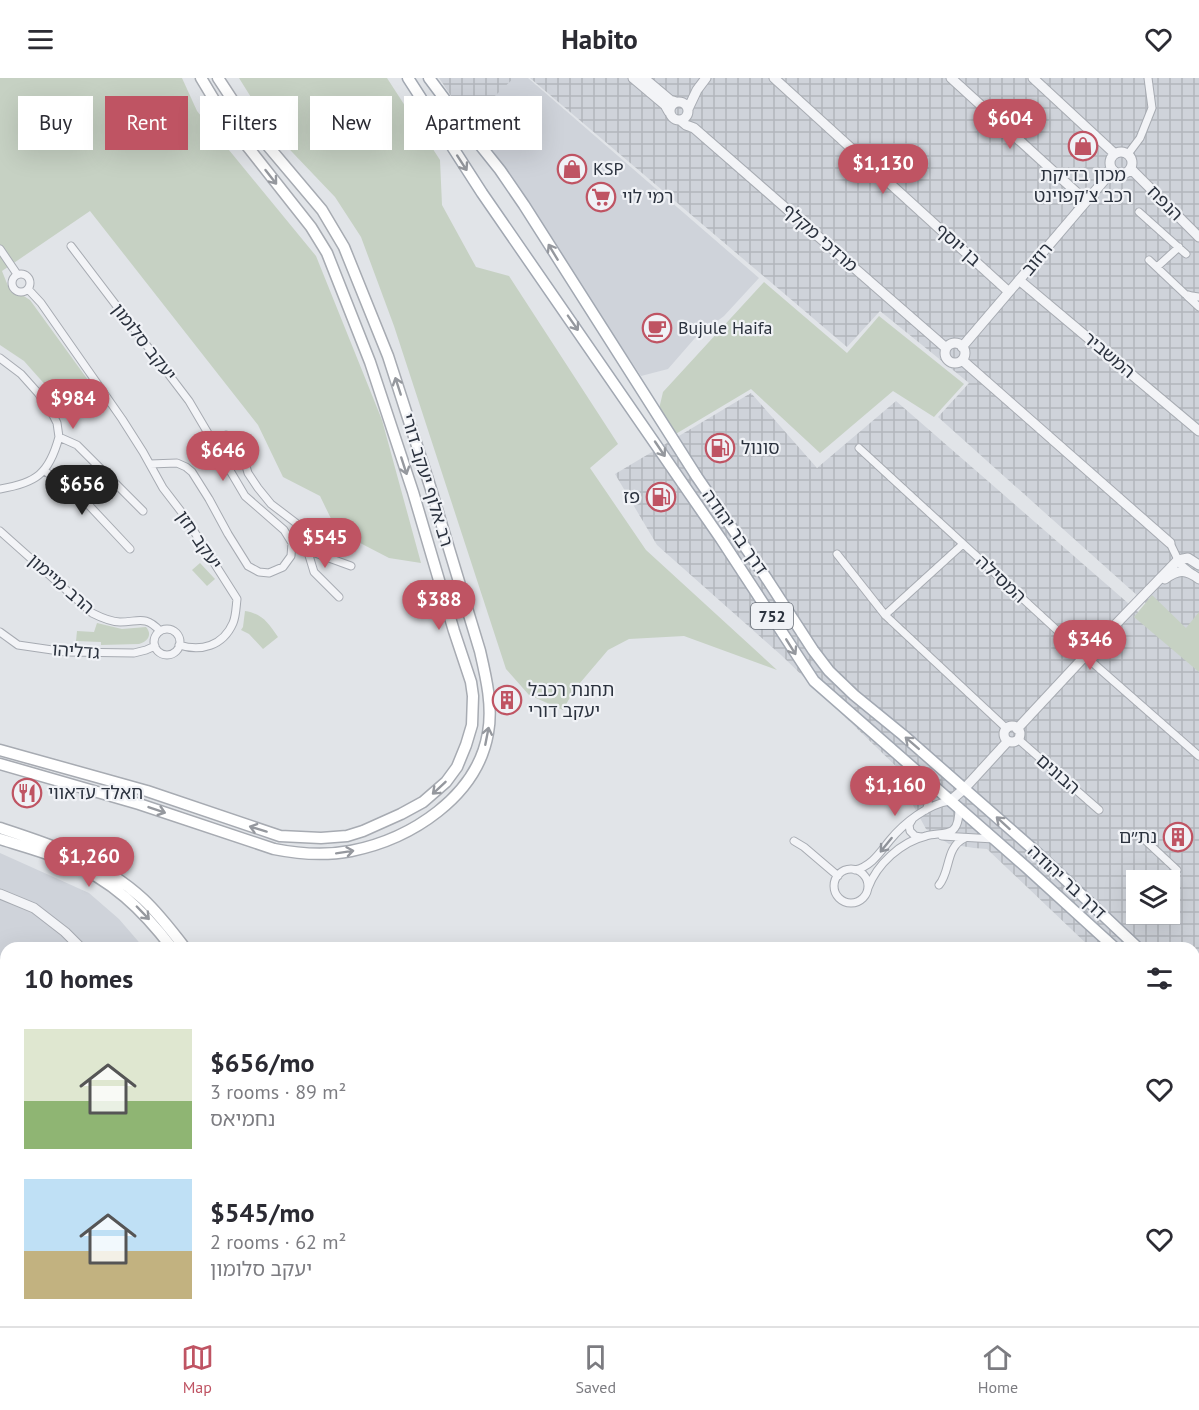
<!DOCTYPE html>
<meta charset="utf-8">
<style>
:root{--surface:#fff;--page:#f2f2f3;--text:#2b2b33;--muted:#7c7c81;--line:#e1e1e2;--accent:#bf5463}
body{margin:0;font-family:"PT Sans","Noto Sans Hebrew",sans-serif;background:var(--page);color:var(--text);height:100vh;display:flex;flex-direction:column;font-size:22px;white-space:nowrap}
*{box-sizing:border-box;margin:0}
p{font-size:20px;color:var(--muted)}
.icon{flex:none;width:33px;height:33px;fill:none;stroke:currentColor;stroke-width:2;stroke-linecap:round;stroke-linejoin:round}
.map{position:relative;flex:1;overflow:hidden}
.side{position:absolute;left:0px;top:864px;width:1200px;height:384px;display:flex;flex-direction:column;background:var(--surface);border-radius:18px 18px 0 0;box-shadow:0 6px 24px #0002}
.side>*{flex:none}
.banner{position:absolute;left:18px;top:18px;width:600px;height:54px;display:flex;gap:12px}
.buttons{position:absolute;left:1126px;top:792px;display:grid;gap:12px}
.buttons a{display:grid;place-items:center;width:54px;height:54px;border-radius:0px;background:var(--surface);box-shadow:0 6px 24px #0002;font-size:30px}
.price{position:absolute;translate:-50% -51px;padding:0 14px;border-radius:21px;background:var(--accent);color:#fff;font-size:20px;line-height:39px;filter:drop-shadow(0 2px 3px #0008)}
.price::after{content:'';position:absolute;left:50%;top:36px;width:18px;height:14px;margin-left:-9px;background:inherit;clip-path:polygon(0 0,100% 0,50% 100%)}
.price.selected{background:#222;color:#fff}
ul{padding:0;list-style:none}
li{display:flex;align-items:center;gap:18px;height:150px;padding:0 24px}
li span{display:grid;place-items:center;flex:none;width:168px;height:120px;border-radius:0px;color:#555}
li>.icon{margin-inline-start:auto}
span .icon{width:72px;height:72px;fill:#fffc;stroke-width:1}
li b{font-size:26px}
h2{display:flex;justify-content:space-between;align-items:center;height:72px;padding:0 24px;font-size:26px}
.tag{padding:0 21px;border-radius:0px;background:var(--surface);box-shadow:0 6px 24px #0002;font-size:21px;line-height:54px}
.tag.selected{background:var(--accent);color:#fff}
header{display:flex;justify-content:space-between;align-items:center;height:78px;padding:0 24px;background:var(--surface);font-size:27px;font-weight:800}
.tabs{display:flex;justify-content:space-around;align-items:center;height:84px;border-top:2px solid var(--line);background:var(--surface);font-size:16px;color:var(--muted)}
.tabs a{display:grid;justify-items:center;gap:3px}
.tabs .selected{color:var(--accent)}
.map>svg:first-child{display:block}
</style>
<header><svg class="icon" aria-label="menu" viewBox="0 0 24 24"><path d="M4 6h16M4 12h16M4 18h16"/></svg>Habito<svg class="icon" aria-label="heart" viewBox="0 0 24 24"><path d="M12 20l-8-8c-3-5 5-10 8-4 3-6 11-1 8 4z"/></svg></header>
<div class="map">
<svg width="1199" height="1248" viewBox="0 0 1199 1248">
<defs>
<pattern id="industrial-grid" width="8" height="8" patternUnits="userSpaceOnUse" patternTransform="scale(1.5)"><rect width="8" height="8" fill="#cfd3da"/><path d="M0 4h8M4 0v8" fill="none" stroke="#b2b6bc"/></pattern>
</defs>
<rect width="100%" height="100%" fill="#e1e4e8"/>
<path fill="#cfd3da" d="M513,0H528L759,200L724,238L695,260L668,291L641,298L513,108L466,45Z
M0,775L89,815L119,841L144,870H6V1242H575L574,1248H0Z"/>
<path fill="url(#industrial-grid)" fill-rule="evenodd" d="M439,0H514L468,43Z
M530,0H1199V546L1187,562L938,339L969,305L880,233L847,269Z
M751,315L817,390L896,323L1199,587V1204L1194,1201V870H1091L987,771L974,770L949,766L926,751L908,718L905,697L781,577L657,467L615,396ZM1137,802H1170V836H1137Z"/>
<path fill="#c6d1c3" d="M0,0H182L197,33L316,178L382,342L421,485L389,480L337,453L320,418L283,399L258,347L90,133L2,193L8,208L30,222L88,302L56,319L24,283L0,267Z
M239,0H387L440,82L442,127L476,189L509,198L618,366L590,390L646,472L777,592L684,558L629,561L608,572L574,612L563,632L529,617L506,591L394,248L361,159L335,119L272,53Z
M764,204L847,275L879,238L964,306L934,339L893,313L820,375L751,311L674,357L659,331L663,314Z
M200,485L215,501L207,508L192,492Z
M1152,517L1186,550L1199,534V594L1134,539Z
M245,533C263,536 268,545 278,559L263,571L249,556L241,552L243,549Z
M97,545L122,551L146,549C153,557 147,564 139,566L101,567V564L76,563L77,553L94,554Z
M0,1071H6V1112L0,1105Z"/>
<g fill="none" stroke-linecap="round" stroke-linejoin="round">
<path stroke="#a0b1c4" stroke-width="2" d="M4,1081H6"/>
<g stroke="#a7abb2" stroke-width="9">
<path id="minor" d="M1128,76L1140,60L1152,30L1148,0
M1139,134L1186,176
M71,168L189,323L245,418L284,452L292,465L291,478L283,489L269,495L259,494L248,488L228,456L209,421L192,394L186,389L177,385L150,386
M0,171L17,196
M1149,182L1185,216L1192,218L1199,219
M1157,189L1179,169
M12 205a9 9 0 1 1 18 0a9 9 0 1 1-18 0Z
M28,211L41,225L122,341L143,374L163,410L183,436L237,521C236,529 236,538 233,545C223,568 201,574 179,567
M1187,218L1199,229
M0,280L21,296L38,315L52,335L57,345L59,359L77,367L143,433
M214,363L226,357L233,359L243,378L248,395L258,410L271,426L296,445L304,461L314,494L339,519
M859,370L1085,578L1199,678
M45,393L84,422L130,471
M0,411C36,405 49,396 59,359
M0,453L92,535C100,539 110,544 120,544C139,544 145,537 160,553
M1170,465L1180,486L1190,494
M963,466L885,537L1007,651
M307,472L351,488
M837,476L885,537
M154 564a13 13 0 1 1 26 0a13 13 0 1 1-26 0Z
M0,554L18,567L66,574L134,575L146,572L155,568
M1018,661L1099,732
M921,700C926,710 932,720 926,732
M912,742L909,747L910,753L915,758L921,759
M942,758L994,761
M794,763L804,769L838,798
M1146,763L1177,792
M834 808a17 17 0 1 1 34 0a17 17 0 1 1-34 0Z
M855,792C872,788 880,774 890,762C904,745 928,726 950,723
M939,807C951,793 945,769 965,760
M868,810C877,786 901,764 926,758C934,755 947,757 953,752C959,747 959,736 959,729
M1199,1084C1195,1088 1194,1094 1199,1098
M0,1119L6,1126
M196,1242L202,1248
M235,1242L237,1243L238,1248
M661,1242L663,1248
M789,1242L792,1248"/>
</g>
<g stroke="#a7abb2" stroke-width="11">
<path id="tertiary" d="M633,0L665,27L669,34
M644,0L670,22L676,24
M774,0L1009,214
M951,0L1086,123
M1033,0L1115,76
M670 33a9 9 0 1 1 18 0a9 9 0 1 1-18 0Z
M688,31L697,12L706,0
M680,42L686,47L694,50L946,270
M1110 85a11 11 0 1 1 22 0a11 11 0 1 1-22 0Z
M1131,91L1199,159
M1019,202L1199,353
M945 275a10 10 0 1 1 20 0a10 10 0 1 1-20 0Z
M962,269L1113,92
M962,282L1170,465
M1165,501C1178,491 1186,491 1199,501
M1004 656a8 8 0 1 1 16 0a8 8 0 1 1-16 0Z
M1017,651L1085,578L1178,482L1188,480L1199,487
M950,723L964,711L1008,663
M0,816L34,830L65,854L81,870
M1194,1231L1199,1234
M694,1242L703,1248
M921,1242L927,1248
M1031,1242L1047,1248
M1163,1242L1173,1248
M394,1248L400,1242"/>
</g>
<g stroke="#a7abb2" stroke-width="13">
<path id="secondary" d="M0,672L147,713L280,758L321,760L347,758L363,753L401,736L423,724L446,704L457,689L466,667L472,647L473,618L471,604L454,553L413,414L370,284L327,175L311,149L225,40L201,0
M0,686L139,726L274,771C299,776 325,778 351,773C411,761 477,719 488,655C493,628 486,599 480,573L430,408L388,278L344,169L322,132L257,55L241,35L218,0
M0,750C52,767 102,783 143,821C159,836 172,853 185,870
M0,761C22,768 45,774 66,783C112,802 142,831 172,870
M576,1248L577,1242
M585,1248V1242"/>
</g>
<g stroke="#a2a8b2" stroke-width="13">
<path id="primary" d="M408,0L482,115L721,461L814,603L1026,789L1115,870
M429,0L464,47L500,92L524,127L697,399L765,498L813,572L829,593L854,617L903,657L1034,772L1138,870
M1194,921L1199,925
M1194,944L1199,949"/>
</g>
<use href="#minor" stroke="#f3f4f7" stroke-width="7"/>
<use href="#tertiary" stroke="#f3f4f7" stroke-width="9"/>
<use href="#secondary" stroke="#fff" stroke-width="10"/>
<use href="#primary" stroke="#fff" stroke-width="10"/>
</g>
<defs><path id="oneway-shaft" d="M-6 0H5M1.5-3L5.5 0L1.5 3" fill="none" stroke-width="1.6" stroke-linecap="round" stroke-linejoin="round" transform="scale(1.5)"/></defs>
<g stroke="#95989e">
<use href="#oneway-shaft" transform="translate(462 85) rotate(57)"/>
<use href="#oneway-shaft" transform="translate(271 99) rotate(52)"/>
<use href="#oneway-shaft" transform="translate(553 174) rotate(-121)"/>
<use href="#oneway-shaft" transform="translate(573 245) rotate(55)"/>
<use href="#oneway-shaft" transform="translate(398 308) rotate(-108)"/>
<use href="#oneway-shaft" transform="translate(660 371) rotate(56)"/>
<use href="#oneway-shaft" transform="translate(404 388) rotate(72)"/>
<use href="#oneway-shaft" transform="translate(791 569) rotate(58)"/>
<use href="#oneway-shaft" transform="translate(487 658) rotate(-79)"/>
<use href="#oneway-shaft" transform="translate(912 665) rotate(-139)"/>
<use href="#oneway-shaft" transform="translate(439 710) rotate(137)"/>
<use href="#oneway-shaft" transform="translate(157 732) rotate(19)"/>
<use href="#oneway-shaft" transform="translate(1003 745) rotate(-138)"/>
<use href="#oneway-shaft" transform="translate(258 751) rotate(-163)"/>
<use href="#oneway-shaft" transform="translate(345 774) rotate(-9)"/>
<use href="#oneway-shaft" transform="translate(143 835) rotate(46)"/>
</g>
<use stroke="#8f939a" href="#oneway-shaft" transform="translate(886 767) rotate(129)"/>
<defs>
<g id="shop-ring" transform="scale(1.5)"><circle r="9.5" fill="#f0f2f6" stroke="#bf5463" stroke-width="1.5"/><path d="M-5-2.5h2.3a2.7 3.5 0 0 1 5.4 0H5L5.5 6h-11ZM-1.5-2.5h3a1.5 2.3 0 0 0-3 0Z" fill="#bf5463"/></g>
<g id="supermarket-ring" transform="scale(1.5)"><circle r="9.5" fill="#f0f2f6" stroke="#bf5463" stroke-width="1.5"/><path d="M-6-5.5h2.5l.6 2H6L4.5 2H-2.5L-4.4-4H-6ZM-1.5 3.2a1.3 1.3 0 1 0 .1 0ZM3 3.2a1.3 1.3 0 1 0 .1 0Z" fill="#bf5463"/></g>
<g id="cafe-ring" transform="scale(1.5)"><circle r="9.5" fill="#f0f2f6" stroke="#bf5463" stroke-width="1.5"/><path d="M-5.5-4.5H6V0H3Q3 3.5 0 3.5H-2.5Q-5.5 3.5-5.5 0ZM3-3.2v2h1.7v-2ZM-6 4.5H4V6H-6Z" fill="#bf5463"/></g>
<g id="fuel-ring" transform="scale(1.5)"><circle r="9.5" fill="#f0f2f6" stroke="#bf5463" stroke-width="1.5"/><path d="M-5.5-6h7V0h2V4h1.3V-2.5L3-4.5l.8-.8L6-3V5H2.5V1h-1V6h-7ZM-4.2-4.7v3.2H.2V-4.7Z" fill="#bf5463"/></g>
<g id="building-ring" transform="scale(1.5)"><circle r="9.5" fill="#f0f2f6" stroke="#bf5463" stroke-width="1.5"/><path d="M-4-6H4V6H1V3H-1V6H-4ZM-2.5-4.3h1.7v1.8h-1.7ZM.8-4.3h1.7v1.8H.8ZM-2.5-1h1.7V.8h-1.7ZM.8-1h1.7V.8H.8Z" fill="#bf5463"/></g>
<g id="restaurant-ring" transform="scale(1.5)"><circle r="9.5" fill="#f0f2f6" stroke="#bf5463" stroke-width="1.5"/><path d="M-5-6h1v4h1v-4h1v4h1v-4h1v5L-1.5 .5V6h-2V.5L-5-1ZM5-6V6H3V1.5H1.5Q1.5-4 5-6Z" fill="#bf5463"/></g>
</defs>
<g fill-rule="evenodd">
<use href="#shop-ring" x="1083" y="68"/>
<use href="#shop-ring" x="572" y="91"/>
<use href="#supermarket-ring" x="601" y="119"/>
<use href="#cafe-ring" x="657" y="250"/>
<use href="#fuel-ring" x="720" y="370"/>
<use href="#fuel-ring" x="661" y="419"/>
<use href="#building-ring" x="507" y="622"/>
<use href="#restaurant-ring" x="27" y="715"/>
<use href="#building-ring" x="1178" y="759"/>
</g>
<g text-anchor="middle" stroke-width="4.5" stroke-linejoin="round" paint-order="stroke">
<rect fill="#f0f2f6" stroke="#666c75" stroke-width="1.5" x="751" y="525" width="42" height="26" rx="4.5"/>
<g font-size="16" font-weight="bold" fill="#2b323e">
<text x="772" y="544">752</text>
</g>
<g font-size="18" fill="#2b323e" stroke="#f0f2f6" text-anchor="start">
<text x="593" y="97">KSP</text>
<text x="1083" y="103" text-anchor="middle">מכון בדיקת<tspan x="1083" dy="21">רכב צ'קפוינט</tspan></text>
<text x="622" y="125">רמי לוי</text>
<text x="678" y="256">Bujule Haifa</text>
<text x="741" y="376">סונול</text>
<text x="640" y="425" text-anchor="end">פז</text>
<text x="528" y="618">תחנת רכבל<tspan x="528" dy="21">יעקב דורי</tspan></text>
<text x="48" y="721">חאלד עדאווי</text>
<text x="1157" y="765" text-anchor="end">נת״ם</text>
</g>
<g font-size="18" fill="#2b323e" stroke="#f0f2f6">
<text transform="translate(1165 125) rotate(45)" y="6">הנפח</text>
<text transform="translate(820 160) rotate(41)" y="6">מרדכי מקלף</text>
<text transform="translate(958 167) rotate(42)" y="6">בן יוסף</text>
<text transform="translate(1037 181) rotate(-50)" y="6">רוזוב</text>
<text transform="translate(144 264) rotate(52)" y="6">יעקב סלומון</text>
<text transform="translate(1109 277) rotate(40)" y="6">המשביר</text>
<text transform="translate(427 402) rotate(73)" y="6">רב אלוף יעקב דורי</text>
<text transform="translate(735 454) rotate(55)" y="6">דרך בר יהודה</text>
<text transform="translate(199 462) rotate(56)" y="6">יעקב חזן</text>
<text transform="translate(1001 501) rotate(43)" y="6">המסילה</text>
<text transform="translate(61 506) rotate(41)" y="6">הרב מיימון</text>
<text transform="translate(76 573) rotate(4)" y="6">גדליהו</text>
<text transform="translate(1058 696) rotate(41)" y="6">הבונים</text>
<text transform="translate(1067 804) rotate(43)" y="6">דרך בר יהודה</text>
</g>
</g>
</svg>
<div class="buttons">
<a><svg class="icon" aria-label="layers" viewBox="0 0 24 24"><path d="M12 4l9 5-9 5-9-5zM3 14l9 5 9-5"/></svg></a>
</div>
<b class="price" style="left:1010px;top:72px">$604</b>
<b class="price" style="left:883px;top:117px">$1,130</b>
<b class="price" style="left:73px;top:352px">$984</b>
<b class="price" style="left:223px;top:404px">$646</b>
<b class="price selected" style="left:82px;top:438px">$656</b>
<b class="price" style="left:325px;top:491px">$545</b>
<b class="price" style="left:439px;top:553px">$388</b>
<b class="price" style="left:1090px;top:593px">$346</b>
<b class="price" style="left:895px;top:739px">$1,160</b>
<b class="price" style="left:89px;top:810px">$1,260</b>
<div class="banner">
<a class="tag">Buy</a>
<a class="tag selected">Rent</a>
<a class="tag">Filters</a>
<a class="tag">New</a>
<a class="tag">Apartment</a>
</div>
<section class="side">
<h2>10 homes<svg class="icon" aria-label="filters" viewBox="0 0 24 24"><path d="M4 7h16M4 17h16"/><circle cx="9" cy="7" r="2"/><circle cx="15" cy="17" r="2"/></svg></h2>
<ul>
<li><span style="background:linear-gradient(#dfe7d0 60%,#8fb573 0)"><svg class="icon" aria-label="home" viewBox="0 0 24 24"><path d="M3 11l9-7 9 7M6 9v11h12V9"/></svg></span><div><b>$656/mo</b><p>3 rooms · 89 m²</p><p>נחמיאס</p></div><svg class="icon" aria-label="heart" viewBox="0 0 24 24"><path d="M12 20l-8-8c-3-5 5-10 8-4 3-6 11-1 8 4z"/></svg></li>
<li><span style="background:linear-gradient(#bfe0f5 60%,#c2b280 0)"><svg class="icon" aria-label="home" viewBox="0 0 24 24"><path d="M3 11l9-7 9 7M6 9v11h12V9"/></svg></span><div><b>$545/mo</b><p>2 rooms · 62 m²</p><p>יעקב סלומון</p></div><svg class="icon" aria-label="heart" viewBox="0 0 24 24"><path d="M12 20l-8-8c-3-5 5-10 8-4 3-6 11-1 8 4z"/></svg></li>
</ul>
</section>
</div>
<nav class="tabs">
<a class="selected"><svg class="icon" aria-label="map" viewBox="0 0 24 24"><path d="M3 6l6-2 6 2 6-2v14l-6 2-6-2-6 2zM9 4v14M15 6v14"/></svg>Map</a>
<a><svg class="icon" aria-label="saved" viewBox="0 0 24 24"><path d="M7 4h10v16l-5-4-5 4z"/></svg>Saved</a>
<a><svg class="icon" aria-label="home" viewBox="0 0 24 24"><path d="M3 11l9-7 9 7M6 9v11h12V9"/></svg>Home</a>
</nav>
